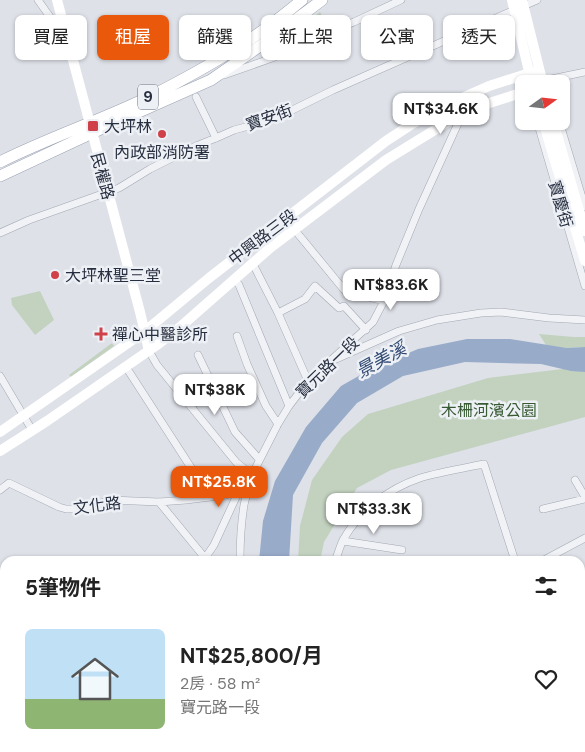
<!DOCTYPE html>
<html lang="zh-TW">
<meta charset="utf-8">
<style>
:root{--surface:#fff;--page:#f6f6f6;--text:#222;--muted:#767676;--line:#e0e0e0;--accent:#ea580c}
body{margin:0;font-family:"DM Sans","Noto Sans TC",sans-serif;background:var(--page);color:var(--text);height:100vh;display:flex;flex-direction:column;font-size:19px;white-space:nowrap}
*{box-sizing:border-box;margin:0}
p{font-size:16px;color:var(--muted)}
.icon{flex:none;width:28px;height:28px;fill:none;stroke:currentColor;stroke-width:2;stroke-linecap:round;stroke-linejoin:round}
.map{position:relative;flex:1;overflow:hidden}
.side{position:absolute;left:0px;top:556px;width:585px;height:196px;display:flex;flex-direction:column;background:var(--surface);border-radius:15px 15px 0 0;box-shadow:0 1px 4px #0004}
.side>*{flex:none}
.guide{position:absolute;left:15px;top:15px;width:555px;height:45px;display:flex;gap:10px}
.needle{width:32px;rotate:75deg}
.controls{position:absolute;left:515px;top:75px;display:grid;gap:10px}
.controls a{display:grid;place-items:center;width:55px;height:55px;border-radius:8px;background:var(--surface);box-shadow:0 1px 4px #0004;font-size:25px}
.price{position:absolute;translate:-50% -42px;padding:0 11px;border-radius:10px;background:#fff;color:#222;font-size:16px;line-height:32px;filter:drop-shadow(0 1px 2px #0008)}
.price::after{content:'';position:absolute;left:50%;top:30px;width:15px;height:11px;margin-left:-8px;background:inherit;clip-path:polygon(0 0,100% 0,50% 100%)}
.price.active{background:var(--accent);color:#fff}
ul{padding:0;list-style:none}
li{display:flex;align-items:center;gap:15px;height:125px;padding:0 25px}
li+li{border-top:1px solid var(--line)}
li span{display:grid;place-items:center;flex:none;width:140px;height:100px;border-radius:8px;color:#555}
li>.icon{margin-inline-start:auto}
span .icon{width:60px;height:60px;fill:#fffc;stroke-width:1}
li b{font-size:21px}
h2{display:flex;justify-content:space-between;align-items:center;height:60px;padding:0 25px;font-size:21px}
.pill{padding:0 18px;border-radius:8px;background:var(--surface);box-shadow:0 1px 4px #0004;font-size:18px;line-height:45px}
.pill.active{background:var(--accent);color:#fff}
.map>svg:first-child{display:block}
</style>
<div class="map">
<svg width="585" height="752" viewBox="0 0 585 752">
<rect width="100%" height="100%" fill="#dee1e8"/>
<path fill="#ccd0da" d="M0,601L5,609V621L0,634Z"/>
<path fill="#c2d2bf" d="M320,12L328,28L291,45L288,36Z
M40,291L54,320L35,335L12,305L11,298Z
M539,334L574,337H585V347L567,348L546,345Z
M112,343L114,346L71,377L69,375Z
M571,368L585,372V417L391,470L357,488L324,542L320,561H298L300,526L312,480L342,437L368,414L488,378Z
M580,576L585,583V752H560L558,748H580Z
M5,621V671L0,668V634Z"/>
<path fill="#98abc9" d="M467,339H510L567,348L585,347V372L571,371L541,364L465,362L403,376L357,403L322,443L293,495L289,561H259L263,521L275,481L306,427L341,386L371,369L418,349Z
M295,748H335L337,752H297Z"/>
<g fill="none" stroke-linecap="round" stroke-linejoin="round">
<path stroke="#98abc9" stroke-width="2" d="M165,748L166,752"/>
<g stroke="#a3a8b2" stroke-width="8">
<path id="street" d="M38,0L67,41
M267,40L270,39L281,54
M224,75L275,57L316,37L354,22L401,0
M542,81L585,72
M196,97L216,138
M537,121L585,286
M559,121L585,207
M294,229L345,291L384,301
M0,233L29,220L119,188L150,169L196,146L216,138L234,130L272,120L333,90L537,0
M253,264L278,313L308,381
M235,280L239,285L289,406
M278,313L305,299L315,286L339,308L344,306L366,330
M237,336L247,364L266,406L278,424
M149,351L157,365L236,462L252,475
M198,355L235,432L259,459
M336,359L399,331L437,320L481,313L501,312L549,318L585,320
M126,367L210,497
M0,376L32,430
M191,407L193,404L234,383
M575,480L585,497
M0,490L9,483L59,507L66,509H80L111,500L159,502L186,500L226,495L239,490
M159,502L205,558
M543,509L585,499
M343,541L402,550
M203,561L214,545L243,482L252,475L278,424L289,406L308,381L373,322L384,301L396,265L419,209L460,119L459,115
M240,561C240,542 241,524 244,505C246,495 250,485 252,475
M335,561C338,554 340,546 343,540C360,510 388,489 420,478C440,472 464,468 484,464L515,561
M542,561L585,538
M0,702L5,705
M0,739L5,742
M50,748L58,752
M279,748L281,752
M389,748L391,752
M423,748L424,752
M466,748L467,752
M513,748L514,752
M539,748L540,752
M15,752L18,748
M73,752L76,748"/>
</g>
<g stroke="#9da4b4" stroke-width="12">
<path id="primary" d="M0,162C48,138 99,121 147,98C189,77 231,54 269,26C280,18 291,9 302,0
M0,176L107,126L211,80L270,39L322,0"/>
</g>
<use href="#street" stroke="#f1f2f6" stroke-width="7"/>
<path stroke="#fff" stroke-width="10" d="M57,0L140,312L149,351
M512,0L532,84
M522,0L543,84
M543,121L585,261
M553,121L585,231
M0,432L144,332L209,278L386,141L412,124L446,105L489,86L539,70
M0,451L47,421L157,345L179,328L270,248L386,160L459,115L483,105L524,92"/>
<use href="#primary" stroke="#fff" stroke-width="11"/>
</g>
<g fill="#cf4049" stroke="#edf0f5" stroke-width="2">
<rect x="87" y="120" width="12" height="12" rx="2.5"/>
<circle cx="162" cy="134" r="5"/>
<circle cx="55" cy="275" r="5"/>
<path d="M98.5 326.5h5v5h5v5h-5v5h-5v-5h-5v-5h5z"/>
</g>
<g text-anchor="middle" stroke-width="5" stroke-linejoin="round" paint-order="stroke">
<rect fill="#edf0f5" stroke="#626876" stroke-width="1" x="138" y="84.5" width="20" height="25" rx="4"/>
<g font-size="15" font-weight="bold" fill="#272e3f">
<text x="148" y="102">9</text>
</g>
<g font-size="16" fill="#272e3f" stroke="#edf0f5">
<text transform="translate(269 117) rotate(-20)" y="6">寶安街</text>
<text transform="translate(103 176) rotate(75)" y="6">民權路</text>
<text transform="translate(561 204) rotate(74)" y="6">寶慶街</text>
<text transform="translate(262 237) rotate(-37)" y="6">中興路三段</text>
<text transform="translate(327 367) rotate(-44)" y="6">寶元路一段</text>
<text transform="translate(97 505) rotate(-7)" y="6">文化路</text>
</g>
<g font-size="16" fill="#272e3f" stroke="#edf0f5" text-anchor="start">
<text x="104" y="132">大坪林</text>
<text x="162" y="158" text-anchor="middle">內政部消防署</text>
<text x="65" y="281">大坪林聖三堂</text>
<text x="112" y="340">禪心中醫診所</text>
</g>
<g font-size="16" fill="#385b34" stroke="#edf0f5">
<text x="489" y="416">木柵河濱公園</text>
</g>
<g font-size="18" font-style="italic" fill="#314973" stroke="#edf0f5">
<text transform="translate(381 360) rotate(-29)" y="6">景美溪</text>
</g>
</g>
</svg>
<div class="controls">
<a><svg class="needle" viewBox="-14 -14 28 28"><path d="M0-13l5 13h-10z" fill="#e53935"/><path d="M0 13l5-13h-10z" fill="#767676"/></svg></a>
</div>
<b class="price" style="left:441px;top:135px">NT$34.6K</b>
<b class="price" style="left:391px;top:311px">NT$83.6K</b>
<b class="price" style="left:215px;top:416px">NT$38K</b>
<b class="price active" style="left:219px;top:508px">NT$25.8K</b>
<b class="price" style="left:374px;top:535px">NT$33.3K</b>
<div class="guide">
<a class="pill">買屋</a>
<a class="pill active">租屋</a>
<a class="pill">篩選</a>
<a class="pill">新上架</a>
<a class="pill">公寓</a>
<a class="pill">透天</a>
</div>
<section class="side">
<h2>5筆物件<svg class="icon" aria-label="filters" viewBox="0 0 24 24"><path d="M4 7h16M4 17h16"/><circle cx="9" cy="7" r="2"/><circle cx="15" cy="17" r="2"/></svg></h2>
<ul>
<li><span style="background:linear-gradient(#bfe0f5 70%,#8fb573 0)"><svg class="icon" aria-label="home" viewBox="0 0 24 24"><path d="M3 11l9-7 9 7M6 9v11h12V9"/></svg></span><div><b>NT$25,800/月</b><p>2房 · 58 m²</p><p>寶元路一段</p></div><svg class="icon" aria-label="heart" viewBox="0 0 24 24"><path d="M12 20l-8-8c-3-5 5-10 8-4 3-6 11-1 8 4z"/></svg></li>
</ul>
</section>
</div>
